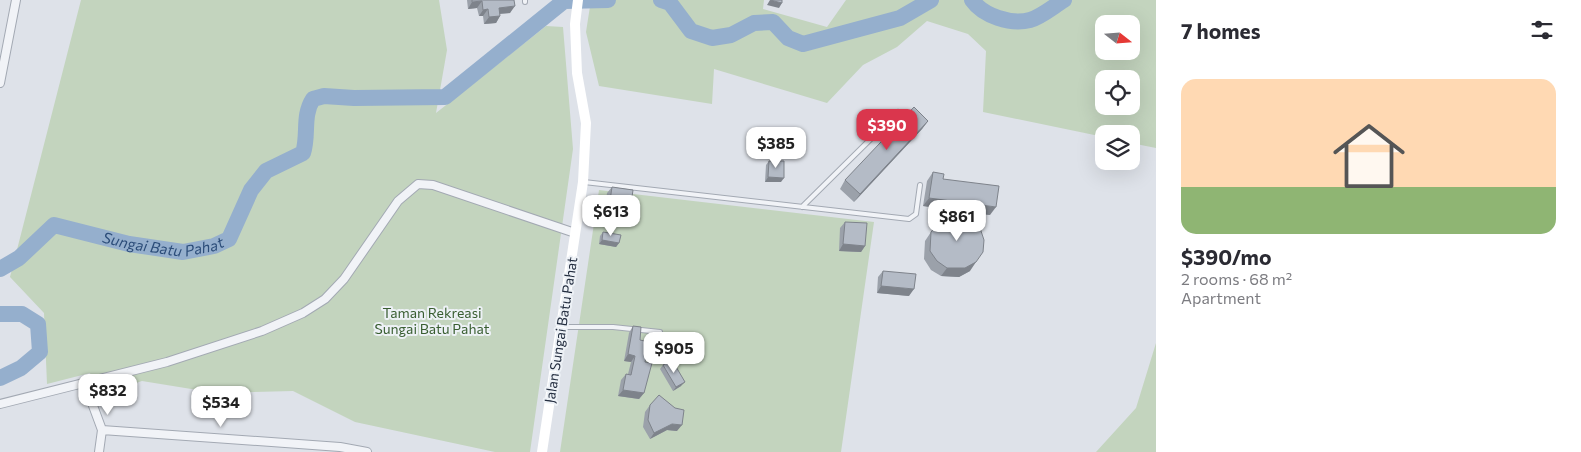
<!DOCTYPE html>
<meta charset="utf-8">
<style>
:root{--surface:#fff;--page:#f7f7f7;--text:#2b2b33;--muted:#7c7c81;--line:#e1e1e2;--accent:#da364d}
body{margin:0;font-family:Commissioner,sans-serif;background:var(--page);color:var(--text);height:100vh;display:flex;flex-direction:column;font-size:19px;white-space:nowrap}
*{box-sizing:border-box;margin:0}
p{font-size:16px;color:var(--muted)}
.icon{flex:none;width:28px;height:28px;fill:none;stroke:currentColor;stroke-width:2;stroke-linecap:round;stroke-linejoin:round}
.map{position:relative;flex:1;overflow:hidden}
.side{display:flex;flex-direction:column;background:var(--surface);width:425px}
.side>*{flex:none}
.needle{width:32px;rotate:107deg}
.controls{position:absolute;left:1095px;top:15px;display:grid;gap:10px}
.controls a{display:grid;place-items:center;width:45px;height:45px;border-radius:10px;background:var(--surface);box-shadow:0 5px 20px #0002;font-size:25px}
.price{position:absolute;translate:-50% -42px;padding:0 11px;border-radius:10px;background:#fff;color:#222;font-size:16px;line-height:32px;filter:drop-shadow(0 1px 2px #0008)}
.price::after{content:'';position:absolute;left:50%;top:30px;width:15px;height:11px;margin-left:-8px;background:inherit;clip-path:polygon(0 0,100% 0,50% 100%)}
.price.on{background:var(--accent);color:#fff}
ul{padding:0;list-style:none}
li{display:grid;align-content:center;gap:10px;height:265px;padding:0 25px}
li+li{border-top:1px solid var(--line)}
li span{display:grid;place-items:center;height:155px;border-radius:15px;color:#555}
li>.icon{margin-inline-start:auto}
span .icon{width:90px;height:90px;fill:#fffc;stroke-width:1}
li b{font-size:21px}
h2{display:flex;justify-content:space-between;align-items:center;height:60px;padding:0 25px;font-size:21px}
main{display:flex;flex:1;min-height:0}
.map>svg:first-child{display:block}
</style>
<main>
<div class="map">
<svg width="1156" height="452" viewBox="0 0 1156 452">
<rect width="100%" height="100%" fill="#dee2e9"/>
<path fill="#c3d4be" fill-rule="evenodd" d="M81,0H439L447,50L436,113L546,26L563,27L573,149L530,452H495L355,422L293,391L216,393L142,381L98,396L90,373L47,384L44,313L10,277Z
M591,0H764L763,9L827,27L846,0H1156V148L1131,143V134H1104V137L983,112L986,51L968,34L927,21L897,47L863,65L827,103L714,69L712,104L599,86L586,32ZM1104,24H1131V51H1104ZM1104,79H1131V106H1104Z
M599,190L874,222L841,452H560Z
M1156,343V452H1096L1136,408Z"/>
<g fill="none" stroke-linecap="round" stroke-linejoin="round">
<g stroke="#95afcd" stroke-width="16">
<path d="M661,0L670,3L691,31L712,38L731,35L754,23L773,22L788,38L803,44L900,18L931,0"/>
<path d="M972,0C983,16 1011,25 1030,20C1041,17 1054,6 1064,0"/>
<path id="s1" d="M0,269L19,258L54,225L129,244L183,252L214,246L229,239L251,190L266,171L303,153C309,135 302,116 313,99L324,96L354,98L445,97L564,1L608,0"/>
<path d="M0,314H22L38,324L40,352L21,368L0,378"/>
</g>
<g stroke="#a3a9b3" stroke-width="6">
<path id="lane" d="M525,2V0
M584,182L909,219L916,214L920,185
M802,207L898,112
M563,327H613L660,332"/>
</g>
<g stroke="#a3a9b3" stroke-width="10">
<path id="street" d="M0,83L16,0
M85,384L102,430L99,452
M0,404L167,362L262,331L303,313L325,299L344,279L398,201L418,184L433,185L575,233
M102,430L340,447L367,452"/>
</g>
<use href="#lane" stroke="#f1f3f7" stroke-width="4"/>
<use href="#street" stroke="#f1f3f7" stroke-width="8"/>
<path stroke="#fff" stroke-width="10" d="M542,452L583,182L586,123L577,73L575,24L578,0"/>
</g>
<path fill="#9ba1aa" d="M467,0H514L510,13L500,14V16L496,23L484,24L483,16H479L477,8L468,9Z
M928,121L922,129L854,202L840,189L845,180Z
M769,161L781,182H765L766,165Z
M933,172L943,179L990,215L923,206L927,181Z
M612,187L629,218L625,224L603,221L607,193Z
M845,222L865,246L861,252L839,251L840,228Z
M603,232L619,243L616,247L599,244L600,236Z
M931,232L970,271L959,277L941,276L931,270L924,259L925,241Z
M883,271L909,296L877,293L878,277Z
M633,326L640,340L645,362L644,393L639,399L618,396L621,380L626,374H628L631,362L624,361L629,333Z
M663,365L681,386L673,391L660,369Z
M650,405L677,431L667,430L650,439L643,427L645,412Z"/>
<path fill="#7e838b" d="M770,0L782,3L779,8L767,5Z
M482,1L477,8L468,9L472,2Z
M515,6L510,13L495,14L499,8Z
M488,9L483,16H479L483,10Z
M500,16L496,23L484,24L489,17Z
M928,121L922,129L854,202L860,194Z
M768,177L784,178L781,182H765Z
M929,198L996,207L990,215L923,206Z
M608,215L629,218L625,224L603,221Z
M602,240L619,243L616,247L599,244Z
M843,244L865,246L861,252L839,251Z
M976,262L970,271L959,277L941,276L947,268Z
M881,286L914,289L909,296L877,293Z
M628,354L635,356L631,362L624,361Z
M685,382L681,386L673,391L676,387Z
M623,390L644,393L639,399L618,396Z
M672,424L682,425L677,431L667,430L650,439L654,433Z"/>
<path fill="#b4bbc6" stroke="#7e838b" d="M472,0H514L515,6L499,8L500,16L489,17L488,9L483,10L482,1L472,2Z
M770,0H782V3Z
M914,107L928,121L860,194L845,180Z
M769,161H784V178L768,177Z
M933,172L944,174L943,179L999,186L996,207L929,198Z
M612,187L633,190L629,218L608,215Z
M961,213L972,219L980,228L984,240L983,252L976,262L965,268H947L937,261L930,251L931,232L943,218Z
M845,222L867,223L865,246L843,244Z
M603,232L621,235L619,243L602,240Z
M883,271L916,274L914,289L881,286Z
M633,326L641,327L640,340L649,342L645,362L652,363L644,393L623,390L626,374L631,375L635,356L628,354Z
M672,360L685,382L676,387L663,365Z
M659,395L675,408L684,410L682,425L672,424L654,433L648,420L650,405Z"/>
<g text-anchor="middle" stroke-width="4" stroke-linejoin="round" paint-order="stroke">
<g font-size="14" fill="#395e31" stroke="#edf1f6">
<text x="432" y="318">Taman Rekreasi<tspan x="432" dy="16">Sungai Batu Pahat</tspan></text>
</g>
<g font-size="14" fill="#252f41" stroke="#edf1f6">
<text transform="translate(561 330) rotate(-81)" y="5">Jalan Sungai Batu Pahat</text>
</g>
<g font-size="15" font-style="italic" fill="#2c4d79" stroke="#edf1f6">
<text dy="5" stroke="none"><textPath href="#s1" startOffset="182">Sungai Batu Pahat</textPath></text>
</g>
</g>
</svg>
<div class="controls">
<a><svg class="needle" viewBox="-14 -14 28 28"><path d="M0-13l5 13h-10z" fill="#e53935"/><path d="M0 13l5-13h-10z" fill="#7c7c81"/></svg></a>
<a><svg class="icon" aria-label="locate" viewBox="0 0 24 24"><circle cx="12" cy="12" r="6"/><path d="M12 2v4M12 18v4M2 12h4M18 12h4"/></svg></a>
<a><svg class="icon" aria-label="layers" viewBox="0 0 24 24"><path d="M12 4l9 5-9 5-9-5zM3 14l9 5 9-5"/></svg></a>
</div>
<b class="price on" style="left:887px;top:151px">$390</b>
<b class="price" style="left:776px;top:169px">$385</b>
<b class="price" style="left:611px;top:237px">$613</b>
<b class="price" style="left:957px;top:242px">$861</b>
<b class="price" style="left:674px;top:374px">$905</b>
<b class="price" style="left:108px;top:416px">$832</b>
<b class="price" style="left:221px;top:428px">$534</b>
</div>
<section class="side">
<h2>7 homes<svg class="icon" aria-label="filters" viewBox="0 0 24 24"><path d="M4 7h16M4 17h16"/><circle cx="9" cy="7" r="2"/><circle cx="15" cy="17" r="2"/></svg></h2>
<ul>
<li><span style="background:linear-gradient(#ffd9b3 70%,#8fb573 0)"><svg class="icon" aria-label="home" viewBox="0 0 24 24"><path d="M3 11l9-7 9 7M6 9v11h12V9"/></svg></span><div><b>$390/mo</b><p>2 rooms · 68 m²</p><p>Apartment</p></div></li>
</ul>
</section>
</main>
